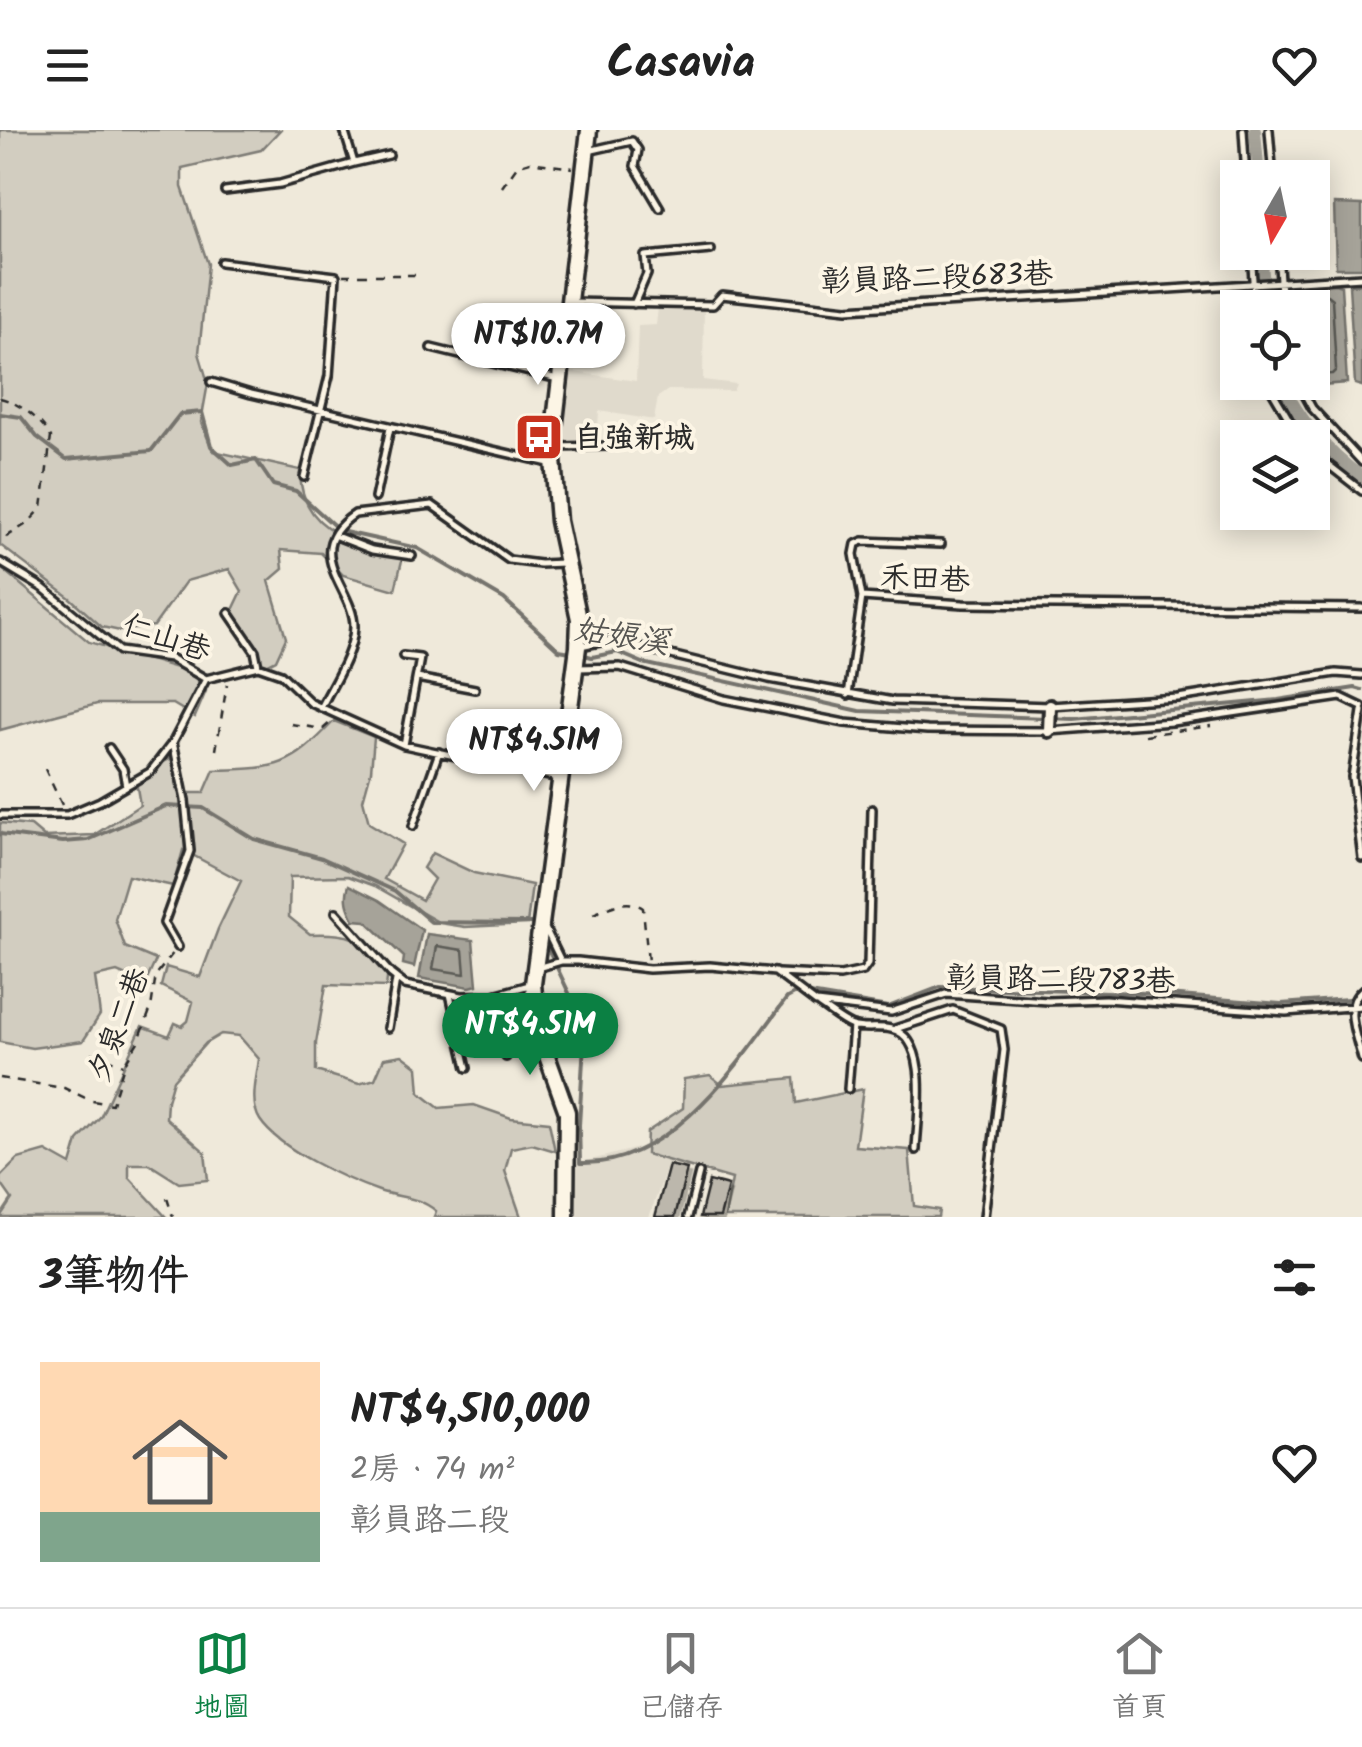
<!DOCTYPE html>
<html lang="zh-TW">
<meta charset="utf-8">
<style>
:root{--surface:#fff;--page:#f2f2f2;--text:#222;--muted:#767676;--line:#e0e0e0;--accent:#0b8043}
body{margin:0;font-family:Kalam,"LXGW WenKai TC",sans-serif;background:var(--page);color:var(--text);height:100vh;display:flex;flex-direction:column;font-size:38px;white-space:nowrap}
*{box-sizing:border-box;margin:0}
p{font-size:32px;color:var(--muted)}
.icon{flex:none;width:55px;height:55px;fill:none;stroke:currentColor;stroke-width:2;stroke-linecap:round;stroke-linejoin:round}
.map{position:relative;height:1087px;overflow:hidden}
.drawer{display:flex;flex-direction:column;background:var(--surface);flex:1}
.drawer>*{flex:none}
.needle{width:65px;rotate:189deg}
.buttons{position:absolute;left:1220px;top:30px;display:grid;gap:20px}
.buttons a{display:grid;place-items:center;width:110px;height:110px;border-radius:0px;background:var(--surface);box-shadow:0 5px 25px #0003;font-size:50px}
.price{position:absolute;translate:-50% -85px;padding:0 22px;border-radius:35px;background:#fff;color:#222;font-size:32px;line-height:65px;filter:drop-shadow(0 2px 5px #0008)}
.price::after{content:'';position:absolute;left:50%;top:60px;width:30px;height:22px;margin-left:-15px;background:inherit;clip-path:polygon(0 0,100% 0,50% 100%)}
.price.active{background:var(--accent);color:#fff}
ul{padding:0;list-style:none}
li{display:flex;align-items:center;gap:30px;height:250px;padding:0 40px}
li+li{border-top:2px solid var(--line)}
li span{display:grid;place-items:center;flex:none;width:280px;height:200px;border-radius:0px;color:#555}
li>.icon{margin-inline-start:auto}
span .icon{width:120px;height:120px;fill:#fffc;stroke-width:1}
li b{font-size:42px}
h2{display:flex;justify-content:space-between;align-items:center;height:120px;padding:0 40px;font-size:42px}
header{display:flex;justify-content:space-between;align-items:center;height:130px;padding:0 40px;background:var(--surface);font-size:45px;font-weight:600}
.tabs{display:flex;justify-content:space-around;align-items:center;height:140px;border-top:2px solid var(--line);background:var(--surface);font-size:28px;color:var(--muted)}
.tabs a{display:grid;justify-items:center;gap:5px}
.tabs .active{color:var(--accent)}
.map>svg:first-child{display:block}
</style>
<header><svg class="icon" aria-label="menu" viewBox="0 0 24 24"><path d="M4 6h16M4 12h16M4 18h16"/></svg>Casavia<svg class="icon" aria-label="heart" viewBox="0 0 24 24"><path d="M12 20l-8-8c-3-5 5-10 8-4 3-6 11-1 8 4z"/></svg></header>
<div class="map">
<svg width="1362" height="1087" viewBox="0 0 1362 1087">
<defs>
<filter id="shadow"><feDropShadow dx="3" dy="5.5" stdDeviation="0" flood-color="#0004"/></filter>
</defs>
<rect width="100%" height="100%" fill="#efe9da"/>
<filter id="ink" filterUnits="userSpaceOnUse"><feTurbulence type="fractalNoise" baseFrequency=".01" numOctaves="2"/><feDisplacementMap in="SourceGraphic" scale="20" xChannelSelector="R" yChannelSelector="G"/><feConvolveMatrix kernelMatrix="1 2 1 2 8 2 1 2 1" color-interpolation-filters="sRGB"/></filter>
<g filter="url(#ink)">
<path fill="#e0dacc" d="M659,169L704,174L703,250L736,254L733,261L668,260L658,267L654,290L599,281L597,312L553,309L561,240L636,251L638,196L656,195Z
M646,1016V1024L669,1032L649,1087H569L567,1036Z"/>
<path fill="#d2cdc0" stroke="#7e7c76" stroke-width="2.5" d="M0,0H280L261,20L182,38V57L208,134L199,223L208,253L201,292L213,321L300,340C300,403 354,411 403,426L395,460L343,445L321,423L281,420L283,439L269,451L286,508L276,530L264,536L233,480L242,461L229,439L186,451L154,496L120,501L102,497L70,468L0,415Z
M0,437L89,512L190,542L206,561L195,587L173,574H97L0,600Z
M334,591L374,607L371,641L363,670L369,693L403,714L384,749L422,770L434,749L423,738L432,723L474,743L532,755L527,794L465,797L440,793L375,756L348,746L290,747L289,787L310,804C354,803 360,806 388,841L386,857L326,855L316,913V941L359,954L375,949L384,928L402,925L418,937L420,963L439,978L474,975L511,988L549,992L555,1021L532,1014L511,1018L505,1041L521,1087H434L436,1081C418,1066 400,1068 379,1061C345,1049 280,1020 260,990C249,973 257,947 259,929L239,906L221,904L206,913L173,950L167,971L166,988L205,1022L208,1050L179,1053L149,1034H129V1047L166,1087H0L12,1069L0,1052V1047L18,1029L46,1021L71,1035L78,1011L101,986L142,896L169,906L175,893L182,896L188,891L193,872L161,856L166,837L200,847L218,799L241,751L183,720L173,756L128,746L115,789L125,817L156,830L145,854L117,842L95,847L100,885L83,911L32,918L0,912V693L31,696L44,707L94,705L140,675L135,646L174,627L177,660L180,663H204L214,640C277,638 289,639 334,591Z
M710,945L722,955L794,948L796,973L863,959L855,1016L909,1020L914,1076L939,1080L938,1087H725L732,1049L646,1024L647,1002L683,978L684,949Z"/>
<path fill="#a6a399" stroke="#75736d" stroke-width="2.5" d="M1334,74L1362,75V138H1336Z
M1335,154L1341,156L1347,253L1308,256L1307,253L1312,252V178L1291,177L1290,159Z
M1362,154V256L1355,254L1349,155Z
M349,755L379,770L422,800L414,837L403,834L404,827L366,791L354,790C348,778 344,769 349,755Z
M427,804L473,810L477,855L470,857L419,848Z
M506,863L514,864L524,883L498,894L488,872Z"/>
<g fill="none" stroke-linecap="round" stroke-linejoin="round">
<path stroke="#5c5b57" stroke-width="2.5" d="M1301,178L1304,168L1327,165L1332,169L1336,240L1332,244L1312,245
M437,816L463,820L465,844L433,839Z"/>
<path stroke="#75736d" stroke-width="4" d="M0,284L21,287L37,307L66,329L151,321L180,284L202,282L211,316L232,335L256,330L273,355L296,361L340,401L417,418L504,469L559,520L571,522
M580,524L592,527L617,522L643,533L860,581L1074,589L1278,570L1355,558L1362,560
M0,704L63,712L88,710L166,676L203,678L254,709L322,728L395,761L431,792L531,793L536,799
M544,810L585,897L579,995L580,1033C671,1037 739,932 787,868L798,862L888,877L940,857L1141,863L1281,874L1362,868"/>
<path stroke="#a6a399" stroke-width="12" d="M1255,0L1259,48
M1261,122L1266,178
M1281,252C1299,289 1328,324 1362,347"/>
</g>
<path fill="#bcb7ac" stroke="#2b2b2b" stroke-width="2.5" filter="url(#shadow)" d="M669,1035L687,1039L675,1087H655Z
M709,1051L728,1056L720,1087H700Z"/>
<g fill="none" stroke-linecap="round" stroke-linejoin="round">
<g stroke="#2b2b2b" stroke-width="12">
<path id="lane" d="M1243,0L1246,48
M1269,0L1273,48
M588,21L632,11L638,20L635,36L660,78
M354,33L389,25
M225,61L280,54L354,33L344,0
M1251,122L1255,178
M1278,122L1282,178
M221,132L336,146L329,246L304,347
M571,172L713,175L722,165L847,179L1362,147
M634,174L647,144L645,126L711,120
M431,218L558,249
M211,252L251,264L549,333
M1267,252L1300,308
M1298,252L1312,278L1362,332
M553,317L610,316
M1312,322L1362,361
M375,368L390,298
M336,406L372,420L412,426
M0,432L43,458L119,521L170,528L206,549L258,536L281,544L311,573L404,615L558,648
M862,467L854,424L856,414L863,411L941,414
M229,483L255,521L258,536
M580,516L610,510L769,549L893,571L1050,576L1178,568L1336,543L1362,545
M403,526L420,528L404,615
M577,538L620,537L724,569L845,593L927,600L1049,601L1172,592L1341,567L1362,577
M417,548L475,559
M848,565L862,467L963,474L1362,478
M321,578C333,553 353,525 354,497C355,459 298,422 355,384L432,375L509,430L540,434L563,433
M1362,581L1352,647L1362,728
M173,612L185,670L190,721L164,793L178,817
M109,618L123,639L126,656
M0,685H67L100,671L150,642L173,612L206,549
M413,696L439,622
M336,782L391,844L405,855L462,866L494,865L533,854
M545,798L561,831
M537,838L561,831H578L649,839L710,836L775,842L816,873L891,882L946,864L1048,871L1105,869L1286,882L1362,876
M778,843L840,846L863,841L868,834L872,679
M1362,860C1342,877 1357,907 1362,929
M450,864L467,938
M480,865L506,927
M818,874C829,881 840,891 852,896C864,900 879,896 891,899C932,908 917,989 916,1020
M388,898L396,850
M895,899L953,880L1001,899L1004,920L984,1087
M848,959L853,896
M688,1087L699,1043"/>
</g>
<g stroke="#2b2b2b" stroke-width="18">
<path id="street" d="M1049,601L1050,576"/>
</g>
<g stroke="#2b2b2b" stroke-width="21">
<path id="secondary" d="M566,1087L567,982L537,898L533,854L578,517L579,489L558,391L552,317L589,0"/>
</g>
<path stroke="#2b2b2b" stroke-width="2.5" stroke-dasharray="8 8" stroke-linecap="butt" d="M502,57L517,36L530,32L573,38
M343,145H415
M0,268C18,272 43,291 51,307L42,378L28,393L0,411
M291,594L323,599L332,591
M1145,605L1211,596
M216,620L227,554
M45,639L62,675
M593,784C609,778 626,767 643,778L648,832
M91,923L123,935
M0,948L64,958L92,971L112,974L124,935L139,910L151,878L156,845L174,822
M167,1068L173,1087"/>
<use href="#lane" stroke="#fcf5e5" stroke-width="5"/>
<use href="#street" stroke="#fcf5e5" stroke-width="10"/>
<use href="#secondary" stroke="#fcf5e5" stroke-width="14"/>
</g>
</g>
<defs>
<g id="bus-square" transform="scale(2.5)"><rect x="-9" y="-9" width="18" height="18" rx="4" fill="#c8321e" stroke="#fcf5e5"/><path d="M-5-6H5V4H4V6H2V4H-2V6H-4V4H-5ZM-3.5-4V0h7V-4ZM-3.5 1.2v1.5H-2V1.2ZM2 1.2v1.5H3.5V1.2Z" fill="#fff"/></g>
</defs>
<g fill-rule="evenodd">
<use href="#bus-square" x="539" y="307"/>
</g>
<g text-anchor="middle" stroke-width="8" stroke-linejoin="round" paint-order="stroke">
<g font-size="30" fill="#2b2b2b" stroke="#fcf5e5">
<text transform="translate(937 147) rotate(-2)" y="10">彰員路二段683巷</text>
<text transform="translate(925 448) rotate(3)" y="10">禾田巷</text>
<text transform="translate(167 507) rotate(18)" y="10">仁山巷</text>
<text transform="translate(1061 849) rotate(1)" y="10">彰員路二段783巷</text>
<text transform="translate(118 895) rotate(-69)" y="10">夕泉二巷</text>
</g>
<g font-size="30" font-weight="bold" fill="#2b2b2b" stroke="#fcf5e5" text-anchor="start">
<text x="574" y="317">自強新城</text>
</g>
<g font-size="32" font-style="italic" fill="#565552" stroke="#fcf5e5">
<text transform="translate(622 505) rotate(9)" y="11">姑娘溪</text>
</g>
</g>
</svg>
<div class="buttons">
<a><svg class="needle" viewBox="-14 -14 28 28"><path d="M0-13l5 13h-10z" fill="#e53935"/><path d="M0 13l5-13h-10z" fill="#767676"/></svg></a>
<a><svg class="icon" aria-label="locate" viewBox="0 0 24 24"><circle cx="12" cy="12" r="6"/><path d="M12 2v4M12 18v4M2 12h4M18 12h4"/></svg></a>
<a><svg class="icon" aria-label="layers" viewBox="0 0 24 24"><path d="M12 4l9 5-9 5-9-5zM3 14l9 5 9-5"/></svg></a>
</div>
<b class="price" style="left:538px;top:258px">NT$10.7M</b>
<b class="price" style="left:534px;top:664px">NT$4.51M</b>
<b class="price active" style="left:530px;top:948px">NT$4.51M</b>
</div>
<section class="drawer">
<h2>3筆物件<svg class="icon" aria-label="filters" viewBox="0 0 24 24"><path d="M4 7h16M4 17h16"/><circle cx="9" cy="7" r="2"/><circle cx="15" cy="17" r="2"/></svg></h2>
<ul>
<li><span style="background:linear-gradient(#ffd9b3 75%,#7fa58c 0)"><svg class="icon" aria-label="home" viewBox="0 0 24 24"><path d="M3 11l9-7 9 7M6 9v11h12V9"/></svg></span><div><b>NT$4,510,000</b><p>2房 · 74 m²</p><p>彰員路二段</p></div><svg class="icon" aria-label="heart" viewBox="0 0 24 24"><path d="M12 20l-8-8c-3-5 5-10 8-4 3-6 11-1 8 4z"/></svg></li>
</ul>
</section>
<nav class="tabs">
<a class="active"><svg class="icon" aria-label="map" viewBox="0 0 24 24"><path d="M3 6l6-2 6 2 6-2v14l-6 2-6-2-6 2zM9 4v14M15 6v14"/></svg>地圖</a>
<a><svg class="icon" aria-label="saved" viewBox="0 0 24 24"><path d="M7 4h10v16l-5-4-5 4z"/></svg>已儲存</a>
<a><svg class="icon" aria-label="home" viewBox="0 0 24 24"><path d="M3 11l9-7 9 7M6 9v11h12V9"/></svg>首頁</a>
</nav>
